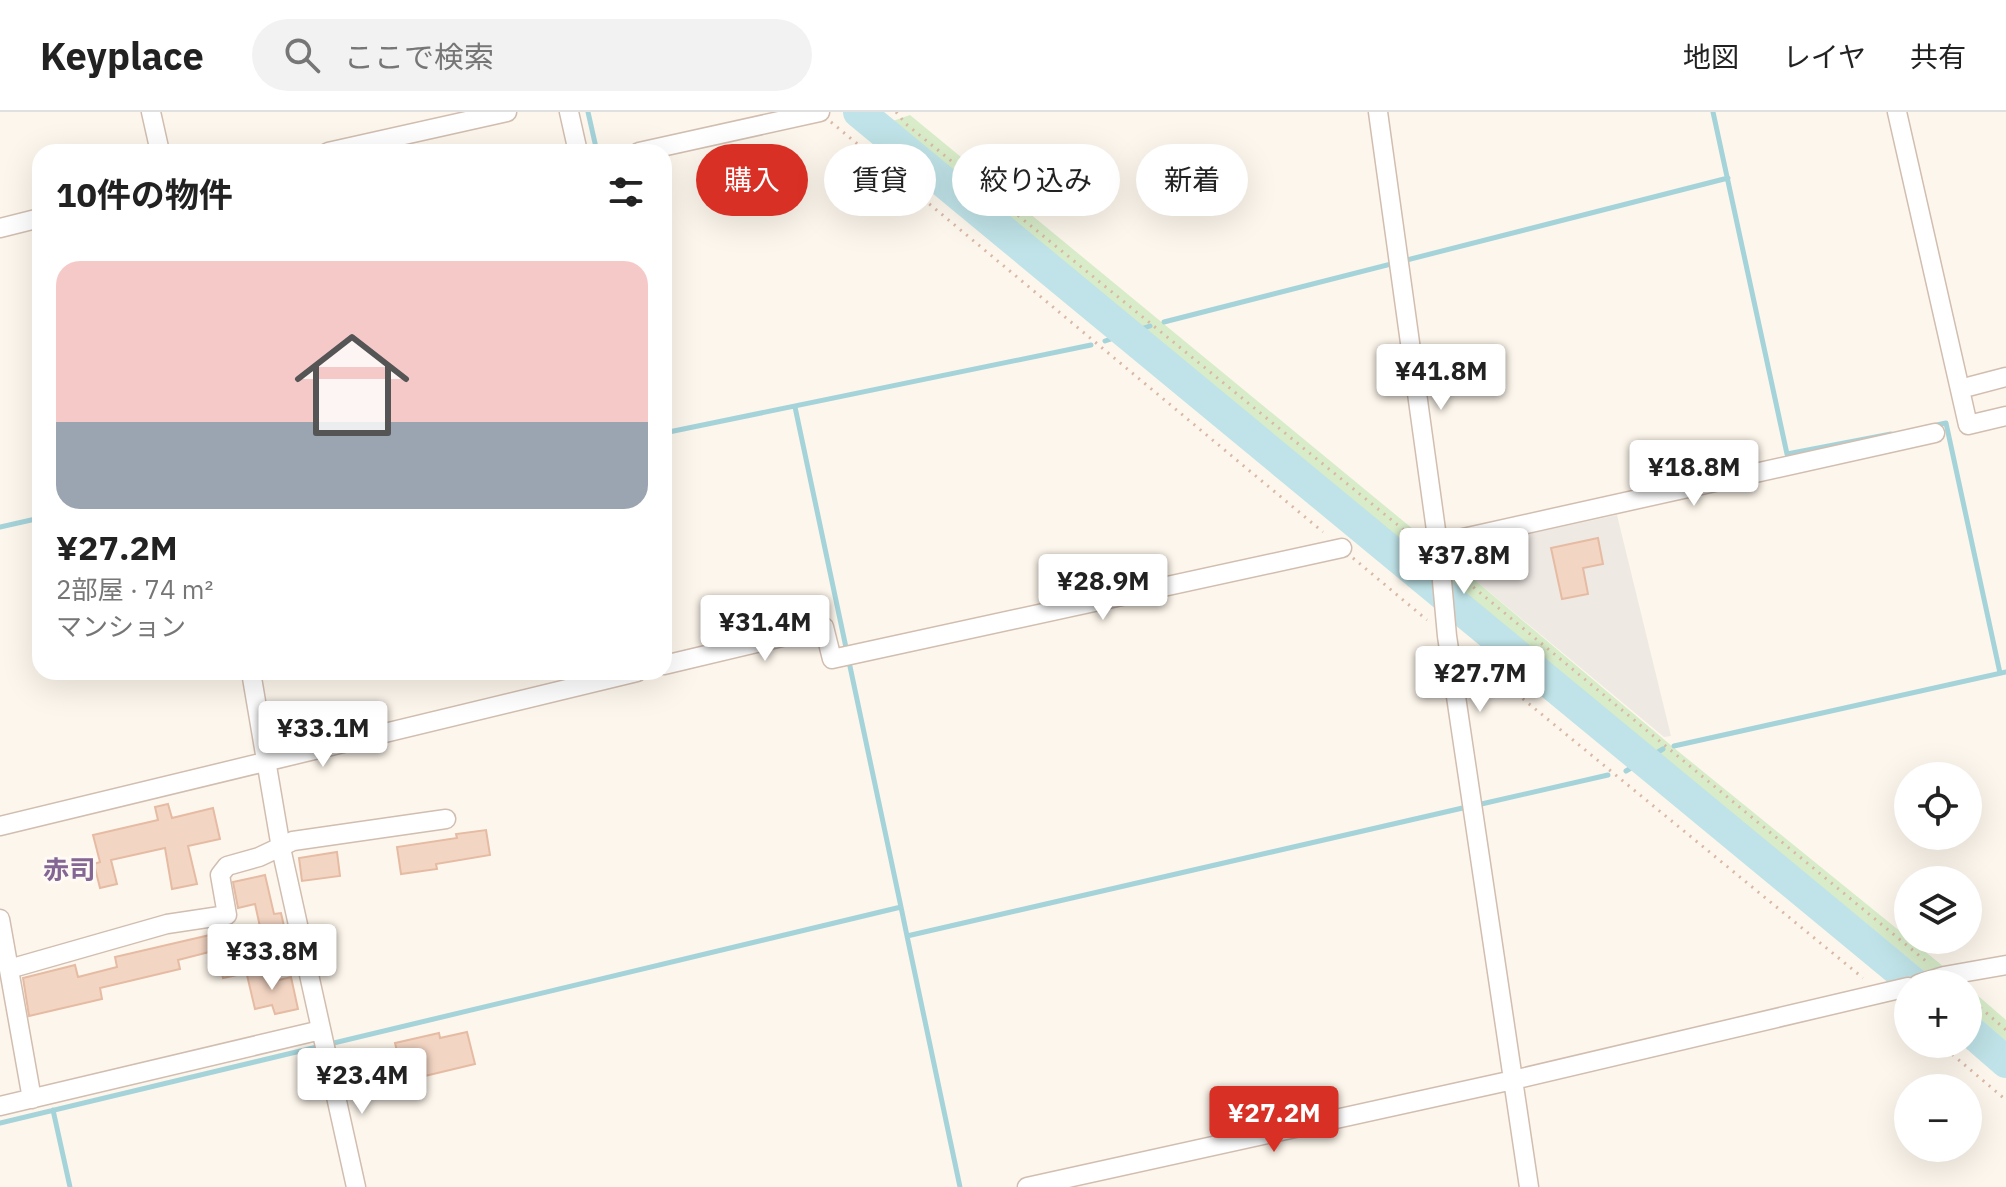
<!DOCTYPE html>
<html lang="ja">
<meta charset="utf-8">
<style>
:root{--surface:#fff;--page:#f2f2f2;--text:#222;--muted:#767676;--line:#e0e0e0;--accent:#d93025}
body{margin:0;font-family:"IBM Plex Sans","Noto Sans JP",sans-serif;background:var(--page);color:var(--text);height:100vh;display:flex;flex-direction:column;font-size:30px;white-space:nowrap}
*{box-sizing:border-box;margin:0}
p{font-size:26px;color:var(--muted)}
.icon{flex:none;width:44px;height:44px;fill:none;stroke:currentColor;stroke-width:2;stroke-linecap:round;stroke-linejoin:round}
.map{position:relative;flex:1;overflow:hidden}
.details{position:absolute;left:32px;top:32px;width:640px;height:536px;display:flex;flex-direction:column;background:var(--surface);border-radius:24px;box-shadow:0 8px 32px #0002}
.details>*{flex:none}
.guide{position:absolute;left:696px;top:32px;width:760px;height:72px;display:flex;gap:16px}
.tools{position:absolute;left:1894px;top:650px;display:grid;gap:16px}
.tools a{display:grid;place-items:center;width:88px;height:88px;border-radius:50%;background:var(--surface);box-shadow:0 8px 32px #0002;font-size:40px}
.price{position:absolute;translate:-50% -68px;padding:0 18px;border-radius:8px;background:#fff;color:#222;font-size:26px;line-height:52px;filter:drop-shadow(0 2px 4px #0008)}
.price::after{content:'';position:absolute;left:50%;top:48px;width:24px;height:18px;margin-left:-12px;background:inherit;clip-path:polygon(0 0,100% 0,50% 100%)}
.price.on{background:var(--accent);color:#fff}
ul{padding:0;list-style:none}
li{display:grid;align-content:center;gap:16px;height:424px;padding:0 24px}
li+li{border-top:2px solid var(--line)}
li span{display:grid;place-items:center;height:248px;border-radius:24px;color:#555}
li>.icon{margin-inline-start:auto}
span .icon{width:144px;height:144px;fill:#fffc;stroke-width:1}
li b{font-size:34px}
h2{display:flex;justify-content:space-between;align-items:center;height:96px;padding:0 24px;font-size:34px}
.pill{padding:0 28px;border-radius:36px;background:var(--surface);box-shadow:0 8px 32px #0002;font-size:28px;line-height:72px}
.pill.on{background:var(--accent);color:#fff}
header{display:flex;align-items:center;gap:48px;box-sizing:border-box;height:112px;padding:0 40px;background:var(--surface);border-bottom:2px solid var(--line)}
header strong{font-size:38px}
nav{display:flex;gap:44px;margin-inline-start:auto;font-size:28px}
.search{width:560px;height:72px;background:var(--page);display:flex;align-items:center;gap:20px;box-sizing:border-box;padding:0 28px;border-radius:44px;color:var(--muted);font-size:30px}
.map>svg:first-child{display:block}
</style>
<header>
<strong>Keyplace</strong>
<div class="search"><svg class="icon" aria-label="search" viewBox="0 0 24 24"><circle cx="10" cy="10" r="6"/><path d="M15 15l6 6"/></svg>ここで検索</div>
<nav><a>地図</a><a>レイヤ</a><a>共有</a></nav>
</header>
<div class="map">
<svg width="2006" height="1075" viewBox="0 0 2006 1075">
<rect width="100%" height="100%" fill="#fdf6ec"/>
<path fill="#efe9e4" d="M1617,403L1671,624L1664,625L1470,464L1473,434Z"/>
<path fill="#d8ecc9" d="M910,3L1470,464L1679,640L1965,872H1940L890,10Z
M1968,875L2006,908V929L1968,896Z"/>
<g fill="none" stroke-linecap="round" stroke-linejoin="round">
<path stroke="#a5d3da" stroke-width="5" d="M588,0L597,40
M1713,0L1787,342L1891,322
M1164,210L1728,66
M1105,229L1150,214
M795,295L901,795
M1932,314L1946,311L2000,561
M664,321L1091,233
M0,415L40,406
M1674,634L2006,560
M1626,659L1663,637
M1477,693L1608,663
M907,824L960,1075
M53,998L70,1075
M0,1011L901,795L907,824L1467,695"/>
<path stroke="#bfe3e8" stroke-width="32" d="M859,0L1915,872
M1968,917L2006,950"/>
</g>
<path fill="#f3d5c3" stroke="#e6bba3" stroke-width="2" d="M1598,426L1603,452L1583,456L1588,482L1562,487L1551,436Z
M168,692L172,706L213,696L220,727L188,734L197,772L172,777L165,736L111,748L117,772L100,776L94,752L100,750L93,723L158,708L155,695Z
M486,718L490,743L436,752L437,757L401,762L397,735L457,726L456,722Z
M337,740L340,764L302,769L299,746Z
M265,763L274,802L281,801L289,836L266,842L255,792L238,796L233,770Z
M227,819L237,863L223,866L217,838L178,848L180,857L100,876L102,887L29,904L23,866L75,853L78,865L117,855L115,845Z
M276,857L279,868L291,865L298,897L275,902L272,893L255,897L247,863Z
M467,920L475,952L404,969L395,931L439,921L440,926Z"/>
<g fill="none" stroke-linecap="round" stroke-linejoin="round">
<g stroke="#d1beb0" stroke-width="21">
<path id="minor" d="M151,0L160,40
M569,0L578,40
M1378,0L1440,447L1447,524L1529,1075
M1897,0L1968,313L2006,304
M328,40L507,0
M639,40L820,0
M0,116L40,106
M1960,277L2006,265
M1440,447L1463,426L1935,321
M664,553L824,515L832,547L1342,436
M251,560L281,736L356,1075
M0,714L637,560
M0,807L32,987
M9,857L167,812L227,803L220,763L227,754L259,745L293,729L446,707
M1918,872L1944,864L2006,853
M0,994L321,918
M1027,1075L1513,968L1908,875"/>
</g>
<path stroke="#d9b8a5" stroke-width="3" stroke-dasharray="2 6" stroke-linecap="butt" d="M896,0L906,12L1421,432
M831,10L1323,420
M1353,446L1427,508
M1461,465L1927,850
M1467,541L1863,866
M1968,885L2006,918
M1899,897L1908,904
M1940,932L2006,988"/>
<use href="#minor" stroke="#fff" stroke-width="18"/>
</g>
<g text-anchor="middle" stroke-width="6" stroke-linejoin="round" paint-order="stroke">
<g font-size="26" font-weight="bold" fill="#846695" stroke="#fffaf3">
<text x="69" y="767">赤司</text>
</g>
</g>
</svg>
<div class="tools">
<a><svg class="icon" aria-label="locate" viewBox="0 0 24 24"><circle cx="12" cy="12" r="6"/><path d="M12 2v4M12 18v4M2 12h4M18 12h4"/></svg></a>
<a><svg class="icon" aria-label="layers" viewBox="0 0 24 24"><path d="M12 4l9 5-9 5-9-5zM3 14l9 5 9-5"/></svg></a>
<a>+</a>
<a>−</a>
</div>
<b class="price" style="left:1441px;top:300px">¥41.8M</b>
<b class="price" style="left:1694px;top:396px">¥18.8M</b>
<b class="price" style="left:1464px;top:484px">¥37.8M</b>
<b class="price" style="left:1103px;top:510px">¥28.9M</b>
<b class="price" style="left:765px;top:551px">¥31.4M</b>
<b class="price" style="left:1480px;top:602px">¥27.7M</b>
<b class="price" style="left:323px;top:657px">¥33.1M</b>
<b class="price" style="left:272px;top:880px">¥33.8M</b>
<b class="price" style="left:362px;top:1004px">¥23.4M</b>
<b class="price on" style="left:1274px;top:1042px">¥27.2M</b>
<div class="guide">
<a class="pill on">購入</a>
<a class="pill">賃貸</a>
<a class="pill">絞り込み</a>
<a class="pill">新着</a>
</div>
<section class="details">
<h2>10件の物件<svg class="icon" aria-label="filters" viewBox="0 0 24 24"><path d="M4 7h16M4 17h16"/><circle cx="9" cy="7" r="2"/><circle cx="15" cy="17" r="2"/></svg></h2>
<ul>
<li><span style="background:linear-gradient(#f6c9c9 65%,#9aa5b1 0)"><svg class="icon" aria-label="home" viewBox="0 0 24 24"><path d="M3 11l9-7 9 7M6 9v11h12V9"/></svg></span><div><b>¥27.2M</b><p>2部屋 · 74 m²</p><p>マンション</p></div></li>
</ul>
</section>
</div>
